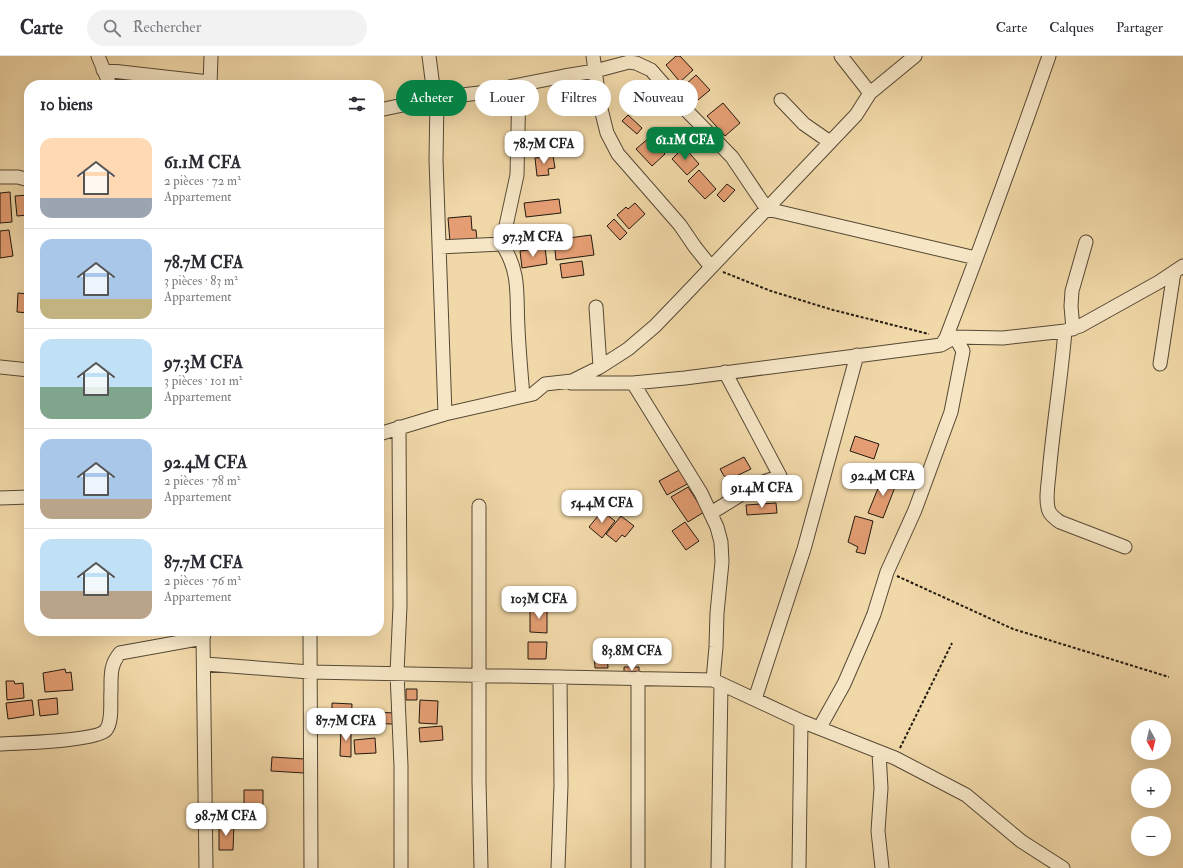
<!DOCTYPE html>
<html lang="fr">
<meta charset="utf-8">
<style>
:root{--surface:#fff;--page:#f2f2f3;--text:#2b2b33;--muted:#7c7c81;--line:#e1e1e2;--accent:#0b8043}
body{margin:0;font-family:"IM FELL Double Pica",serif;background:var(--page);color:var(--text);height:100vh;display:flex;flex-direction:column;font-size:15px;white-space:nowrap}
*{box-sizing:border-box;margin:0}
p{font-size:13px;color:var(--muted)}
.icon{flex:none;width:22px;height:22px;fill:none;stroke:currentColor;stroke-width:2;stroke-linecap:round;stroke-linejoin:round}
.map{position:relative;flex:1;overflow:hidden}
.drawer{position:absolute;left:24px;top:24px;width:360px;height:556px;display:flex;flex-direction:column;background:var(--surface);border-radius:16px;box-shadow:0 4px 16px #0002}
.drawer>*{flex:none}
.hud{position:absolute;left:396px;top:24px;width:380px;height:36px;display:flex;gap:8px}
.needle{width:26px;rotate:172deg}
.buttons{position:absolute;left:1131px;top:664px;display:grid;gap:8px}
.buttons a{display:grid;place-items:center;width:40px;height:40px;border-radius:50%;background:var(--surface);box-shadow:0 4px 16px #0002;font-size:20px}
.price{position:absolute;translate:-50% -34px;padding:0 9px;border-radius:8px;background:#fff;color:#222;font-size:13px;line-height:26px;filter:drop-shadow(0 1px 2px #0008)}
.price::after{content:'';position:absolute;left:50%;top:24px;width:12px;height:9px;margin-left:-6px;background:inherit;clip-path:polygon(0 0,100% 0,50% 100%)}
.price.active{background:var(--accent);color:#fff}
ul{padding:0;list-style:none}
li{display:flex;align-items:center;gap:12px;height:100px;padding:0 16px}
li+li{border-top:1px solid var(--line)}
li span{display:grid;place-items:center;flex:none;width:112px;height:80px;border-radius:12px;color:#555}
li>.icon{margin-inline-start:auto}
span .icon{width:48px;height:48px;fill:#fffc;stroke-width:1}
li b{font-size:17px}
h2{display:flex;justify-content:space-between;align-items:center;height:48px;padding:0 16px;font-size:17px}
.pill{padding:0 14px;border-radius:18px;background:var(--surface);box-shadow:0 4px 16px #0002;font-size:14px;line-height:36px}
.pill.active{background:var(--accent);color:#fff}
header{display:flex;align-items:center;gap:24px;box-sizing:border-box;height:56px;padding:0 20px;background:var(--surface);border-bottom:1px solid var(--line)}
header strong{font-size:19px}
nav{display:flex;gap:22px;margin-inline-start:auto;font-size:14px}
.search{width:280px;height:36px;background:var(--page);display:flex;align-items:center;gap:10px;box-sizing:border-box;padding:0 14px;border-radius:22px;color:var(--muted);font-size:15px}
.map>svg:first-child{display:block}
</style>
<header>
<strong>Carte</strong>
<div class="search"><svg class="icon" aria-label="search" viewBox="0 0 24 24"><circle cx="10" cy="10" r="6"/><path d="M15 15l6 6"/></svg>Rechercher</div>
<nav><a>Carte</a><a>Calques</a><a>Partager</a></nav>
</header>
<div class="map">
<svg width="1183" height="812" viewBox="0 0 1183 812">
<rect width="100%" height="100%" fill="#f1d8a8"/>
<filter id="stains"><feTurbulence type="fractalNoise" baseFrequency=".005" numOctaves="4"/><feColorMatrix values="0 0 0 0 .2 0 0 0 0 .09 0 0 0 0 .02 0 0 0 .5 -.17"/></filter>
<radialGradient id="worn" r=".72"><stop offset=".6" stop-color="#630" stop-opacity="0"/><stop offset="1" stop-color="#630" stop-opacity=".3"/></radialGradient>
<path fill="#e59e73" stroke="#22190f" d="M676,0H680L693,14L680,26L666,9Z
M696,19L710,34L698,44L685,29Z
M627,40L638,53L631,59L620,46Z
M723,47L740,67L725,80L707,60Z
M628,59L642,72L637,78L622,65Z
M650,81L665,98L652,110L636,93Z
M684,91L699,108L687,119L672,103Z
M553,100L555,112L548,113L549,119L537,120L535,102Z
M699,114L716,133L705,143L688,125Z
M727,128L735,134L724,146L717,139Z
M10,136L12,166L0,167V137Z
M29,139V159L17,160L15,140Z
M559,143L561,157L526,161L524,147Z
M635,147L645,158L629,173L617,159L626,151L628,153Z
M471,160L472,174H476L477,184L450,186L448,162Z
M614,163L627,177L620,184L607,170Z
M9,174L13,200L0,202V175Z
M591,179L594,199L556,204L554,184Z
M545,192L547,208L522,212L520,195Z
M582,205L584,219L562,222L560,208Z
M18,237L29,238V257L17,256Z
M855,380L879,388L874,403L850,395Z
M744,401L751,413L730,423L724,420L720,413Z
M683,412L691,426L667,439L659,425Z
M883,420L897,426L883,462L868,457Z
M688,431L704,456L688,466L671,441Z
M776,447L777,457L747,459L746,449Z
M602,455L615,465L602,482L589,471Z
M621,460L634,470L625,481L622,479L616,486L606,478Z
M855,460L873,465L865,498L856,496L858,491L848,486Z
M685,466L699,485L686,494L672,475Z
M530,552H547V577L530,576Z
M528,586H547L546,603H528Z
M594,593H607L608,612H595Z
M624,611H639V620H624Z
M65,613L66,617L71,616L73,634L45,636L43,617Z
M6,625H14L15,628L23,627L24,642L7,644Z
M406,633H417V644H406Z
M57,642L58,658L40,660L38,644Z
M32,644L34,659L8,663L6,647Z
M420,644L438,645L437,668L419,667Z
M332,647L352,648L351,668L332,667Z
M356,655L394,657L393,668L355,667Z
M442,670L443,684L420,686L419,672Z
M341,671H351V701L340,700Z
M375,682L376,697L355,698L354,684Z
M272,701L305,703L304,717L271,715Z
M244,734H263V751L244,750Z
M219,768H234L233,794H219Z"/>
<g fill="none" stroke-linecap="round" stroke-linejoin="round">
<g stroke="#564935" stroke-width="15">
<path id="minor" d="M98,0L110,29
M429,0L433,31L437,42L436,104L445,358
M593,0L600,49L607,77L618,98L680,169L695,191L711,211
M841,0L870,37
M103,14L209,26
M210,29L211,0
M519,29L517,119L502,188C521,217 516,240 518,272C519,295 521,317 523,340
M781,44L804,68L830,86
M379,54L437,42L479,37L564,20L595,15L629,6L636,7L651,14L686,54L732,101L767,153L976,202
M0,121H18L29,124
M439,191L502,188
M596,251L600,311
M1073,273L1071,250L1072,235L1086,186
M1065,275C1061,323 1053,371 1049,418C1048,429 1045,445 1049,455C1051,460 1056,463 1060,466L1125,491
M941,289L946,282C982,188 1016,95 1049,0
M1160,308L1174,216
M0,311L29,314
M571,327H633L685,322L941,289L955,281L1003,282L1065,275L1080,270L1159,226L1183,210
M633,327L701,437L717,471L721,486L722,506L717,557L716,591L713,624
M399,371L400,550L397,617L401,710V812
M379,378L445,358L533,338L545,328L572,325L600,311L628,293L655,270L681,243L856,59L870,37L915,0
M0,442L29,441
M479,450V725L481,812
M711,457L758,428L780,420L725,316
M205,575L203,582L206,812
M310,575L311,812
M205,608L310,616L713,624L801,665L895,702L966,739L1021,785L1063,812
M638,622V812
M755,643L804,493L857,299
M820,671L844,628L864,582L874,558L887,516L915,454L951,356L963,295L955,281
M0,688C18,687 97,685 106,674C113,665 110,646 111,635C111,619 110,609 120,597L203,582
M879,697L881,732L878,775L882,812
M558,812L561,729L560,621
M718,812L721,628
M799,812L801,665"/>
</g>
<path stroke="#22190f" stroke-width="2" stroke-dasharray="3 2" stroke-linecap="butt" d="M723,216L771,235L833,254L929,278
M897,520L1013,573L1169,621
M900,692L952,587"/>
<use href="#minor" stroke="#f6e6c6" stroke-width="13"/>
</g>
<rect width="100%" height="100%" filter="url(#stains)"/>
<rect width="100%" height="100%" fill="url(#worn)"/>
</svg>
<div class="buttons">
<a><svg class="needle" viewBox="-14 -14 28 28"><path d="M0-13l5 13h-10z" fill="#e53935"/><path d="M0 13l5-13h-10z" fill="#7c7c81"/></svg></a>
<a>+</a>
<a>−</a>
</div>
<b class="price active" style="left:685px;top:105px">61.1M CFA</b>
<b class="price" style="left:544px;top:109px">78.7M CFA</b>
<b class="price" style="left:533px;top:202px">97.3M CFA</b>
<b class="price" style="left:883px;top:441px">92.4M CFA</b>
<b class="price" style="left:762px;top:453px">91.4M CFA</b>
<b class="price" style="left:602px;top:468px">54.4M CFA</b>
<b class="price" style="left:539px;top:564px">103M CFA</b>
<b class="price" style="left:632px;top:616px">83.8M CFA</b>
<b class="price" style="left:346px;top:686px">87.7M CFA</b>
<b class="price" style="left:226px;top:781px">98.7M CFA</b>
<div class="hud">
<a class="pill active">Acheter</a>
<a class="pill">Louer</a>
<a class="pill">Filtres</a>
<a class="pill">Nouveau</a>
</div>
<section class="drawer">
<h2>10 biens<svg class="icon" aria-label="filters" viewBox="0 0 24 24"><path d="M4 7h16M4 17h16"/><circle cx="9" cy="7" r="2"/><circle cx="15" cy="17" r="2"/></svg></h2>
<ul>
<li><span style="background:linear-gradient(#ffd9b3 75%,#9aa5b1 0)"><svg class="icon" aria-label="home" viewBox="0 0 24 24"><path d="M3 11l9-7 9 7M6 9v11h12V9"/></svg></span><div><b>61.1M CFA</b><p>2 pièces · 72 m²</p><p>Appartement</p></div></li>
<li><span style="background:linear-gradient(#a9c7e8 75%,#c2b280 0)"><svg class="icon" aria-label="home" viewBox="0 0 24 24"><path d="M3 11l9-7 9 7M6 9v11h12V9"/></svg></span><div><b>78.7M CFA</b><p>3 pièces · 83 m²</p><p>Appartement</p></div></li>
<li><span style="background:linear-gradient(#bfe0f5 60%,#7fa58c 0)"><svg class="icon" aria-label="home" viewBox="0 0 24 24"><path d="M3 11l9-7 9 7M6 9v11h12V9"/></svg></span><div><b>97.3M CFA</b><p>3 pièces · 101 m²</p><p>Appartement</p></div></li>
<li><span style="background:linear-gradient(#a9c7e8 75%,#b9a48a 0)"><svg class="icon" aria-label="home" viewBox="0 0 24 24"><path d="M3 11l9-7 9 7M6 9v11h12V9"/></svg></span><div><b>92.4M CFA</b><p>2 pièces · 78 m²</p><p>Appartement</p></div></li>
<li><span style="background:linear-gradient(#bfe0f5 65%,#b9a48a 0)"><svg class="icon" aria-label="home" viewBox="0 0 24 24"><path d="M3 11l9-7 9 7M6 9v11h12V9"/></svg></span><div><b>87.7M CFA</b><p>2 pièces · 76 m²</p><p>Appartement</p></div></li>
</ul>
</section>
</div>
